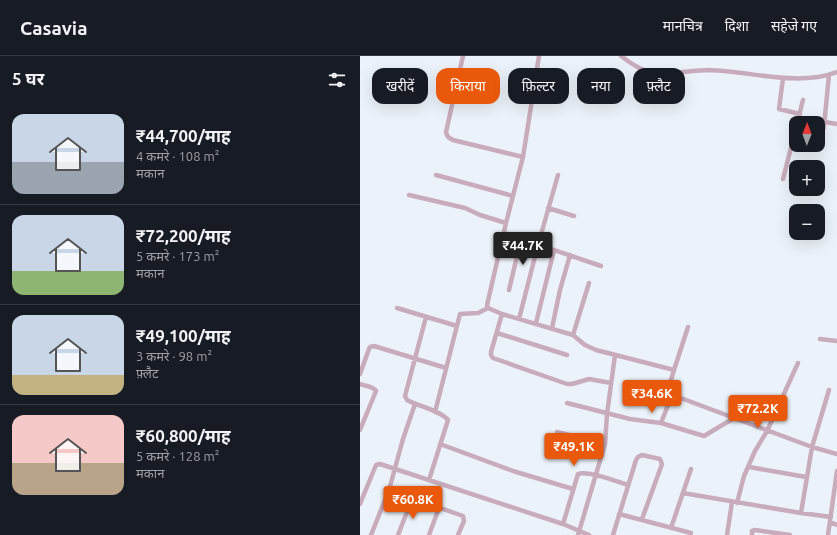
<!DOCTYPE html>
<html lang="hi">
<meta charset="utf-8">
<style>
:root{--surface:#171b24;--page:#242831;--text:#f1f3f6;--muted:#9ea1a6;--line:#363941;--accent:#ea580c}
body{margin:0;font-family:Ubuntu,"Noto Sans Devanagari",sans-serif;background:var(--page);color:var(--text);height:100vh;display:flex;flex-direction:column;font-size:15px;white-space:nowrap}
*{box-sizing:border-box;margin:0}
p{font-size:13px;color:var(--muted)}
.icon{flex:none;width:22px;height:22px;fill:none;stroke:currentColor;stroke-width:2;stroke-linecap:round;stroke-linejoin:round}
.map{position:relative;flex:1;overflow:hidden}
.panel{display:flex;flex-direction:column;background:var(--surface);width:360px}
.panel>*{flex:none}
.hud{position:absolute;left:12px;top:12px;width:380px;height:36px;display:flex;gap:8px}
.needle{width:26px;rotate:1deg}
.controls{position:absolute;left:429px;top:60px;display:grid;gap:8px}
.controls a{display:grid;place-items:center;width:36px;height:36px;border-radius:8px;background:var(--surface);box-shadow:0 4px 16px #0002;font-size:20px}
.price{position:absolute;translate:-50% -34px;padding:0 9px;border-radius:4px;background:var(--accent);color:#fff;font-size:13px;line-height:26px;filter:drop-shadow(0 1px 2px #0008)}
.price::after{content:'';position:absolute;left:50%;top:24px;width:12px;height:9px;margin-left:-6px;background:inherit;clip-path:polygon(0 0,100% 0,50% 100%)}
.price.current{background:#222;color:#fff}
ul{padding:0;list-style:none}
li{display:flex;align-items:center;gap:12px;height:100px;padding:0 12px}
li+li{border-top:1px solid var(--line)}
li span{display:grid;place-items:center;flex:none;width:112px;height:80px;border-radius:12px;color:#555}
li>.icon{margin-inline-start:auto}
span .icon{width:48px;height:48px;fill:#fffc;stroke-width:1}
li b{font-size:17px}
h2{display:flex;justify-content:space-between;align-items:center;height:48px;padding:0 12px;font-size:17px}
.chip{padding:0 14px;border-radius:12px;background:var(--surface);box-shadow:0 4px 16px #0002;font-size:14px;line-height:36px}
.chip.current{background:var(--accent);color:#fff}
header{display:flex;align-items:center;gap:24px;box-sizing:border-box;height:56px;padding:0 20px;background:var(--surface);border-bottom:1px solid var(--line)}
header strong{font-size:19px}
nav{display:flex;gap:22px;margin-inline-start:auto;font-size:14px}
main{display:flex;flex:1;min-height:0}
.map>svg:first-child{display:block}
</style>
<header>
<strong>Casavia</strong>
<nav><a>मानचित्र</a><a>दिशा</a><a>सहेजे गए</a></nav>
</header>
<main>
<section class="panel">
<h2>5 घर<svg class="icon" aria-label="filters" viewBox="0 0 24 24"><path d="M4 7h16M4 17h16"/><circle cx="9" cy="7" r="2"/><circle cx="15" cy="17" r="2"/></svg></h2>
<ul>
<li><span style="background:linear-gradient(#c9d6e8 60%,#9aa5b1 0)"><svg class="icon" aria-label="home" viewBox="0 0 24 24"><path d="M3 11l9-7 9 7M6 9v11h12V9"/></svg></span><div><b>₹44,700/माह</b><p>4 कमरे · 108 m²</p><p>मकान</p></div></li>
<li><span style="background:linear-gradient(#c9d6e8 70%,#8fb573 0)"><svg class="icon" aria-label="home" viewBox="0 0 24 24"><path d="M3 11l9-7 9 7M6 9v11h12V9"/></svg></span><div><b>₹72,200/माह</b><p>5 कमरे · 173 m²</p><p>मकान</p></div></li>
<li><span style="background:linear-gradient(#c9d6e8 75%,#c2b280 0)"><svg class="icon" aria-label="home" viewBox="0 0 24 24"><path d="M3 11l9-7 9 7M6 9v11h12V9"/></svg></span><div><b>₹49,100/माह</b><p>3 कमरे · 98 m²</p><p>फ़्लैट</p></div></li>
<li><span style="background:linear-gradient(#f6c9c9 60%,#b9a48a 0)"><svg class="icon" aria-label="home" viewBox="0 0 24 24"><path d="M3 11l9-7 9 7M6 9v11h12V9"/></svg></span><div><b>₹60,800/माह</b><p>5 कमरे · 128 m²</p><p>मकान</p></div></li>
</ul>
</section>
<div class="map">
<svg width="477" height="479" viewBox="0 0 477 479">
<rect width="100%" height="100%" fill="#ecf2f9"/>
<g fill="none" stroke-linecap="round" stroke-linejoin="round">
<path stroke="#c8acbb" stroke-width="4.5" d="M103,0L86,76C87,81 89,82 93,84L163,101
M179,0L163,101L146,167L127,249L128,252L142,258L213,279L225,289L236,294L314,314L308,334L310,338L452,391L477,398
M261,0C270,7 282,15 293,17C308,19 332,14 349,14C391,15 436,31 477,16
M423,22L419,53L440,58
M465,66L477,68
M437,67L443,44
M460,87L464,70L469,19
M76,119L153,140
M423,123L436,72
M49,139L105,152L120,159L146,167
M188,152L214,160
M144,177L241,210
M149,234L161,183
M37,252L97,270
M142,258L131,296V299L133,302L207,328H212L229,323L251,327
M66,261L45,340L47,344C58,350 81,355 88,364L69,424
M159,263L178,189L198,119
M176,267L194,194
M192,272L200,234L210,199
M137,277L207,299
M213,279L229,227
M460,283L477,285
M314,314L328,271
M0,318L9,293L10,291L14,290L86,312
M0,328C5,330 13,330 16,335L0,374
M207,347L270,363L301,367L344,380L374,362
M383,351L413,361
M75,356L100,258L118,257L128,252
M301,367L312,339
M197,376L245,388
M80,388L153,415L213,433
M389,411L446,421
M29,434L103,460L104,465L98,479
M323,437L441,457L471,461
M377,447L384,420L395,395L407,375L438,307
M0,448L16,409L20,408L203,468L229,479
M441,457L452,391L469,334
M259,458L331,477
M470,466L477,469
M203,468L218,418C228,414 258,426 268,429
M311,472L331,413
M11,479L29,434L43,383L55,348
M38,479L52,443
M69,479L79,452
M218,479L245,388L247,358L255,299
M253,479L276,404L278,401L282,399L300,403L302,408L282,463
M367,479L372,446
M392,479V475L395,474L430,479
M468,479L477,415"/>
</g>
</svg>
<div class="controls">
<a><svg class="needle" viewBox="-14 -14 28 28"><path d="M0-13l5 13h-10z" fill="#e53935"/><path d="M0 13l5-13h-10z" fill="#9ea1a6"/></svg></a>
<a>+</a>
<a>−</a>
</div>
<b class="price current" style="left:163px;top:210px">₹44.7K</b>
<b class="price" style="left:292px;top:358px">₹34.6K</b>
<b class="price" style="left:398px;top:373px">₹72.2K</b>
<b class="price" style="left:214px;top:411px">₹49.1K</b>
<b class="price" style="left:53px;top:464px">₹60.8K</b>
<div class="hud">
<a class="chip">खरीदें</a>
<a class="chip current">किराया</a>
<a class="chip">फ़िल्टर</a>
<a class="chip">नया</a>
<a class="chip">फ़्लैट</a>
</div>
</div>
</main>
